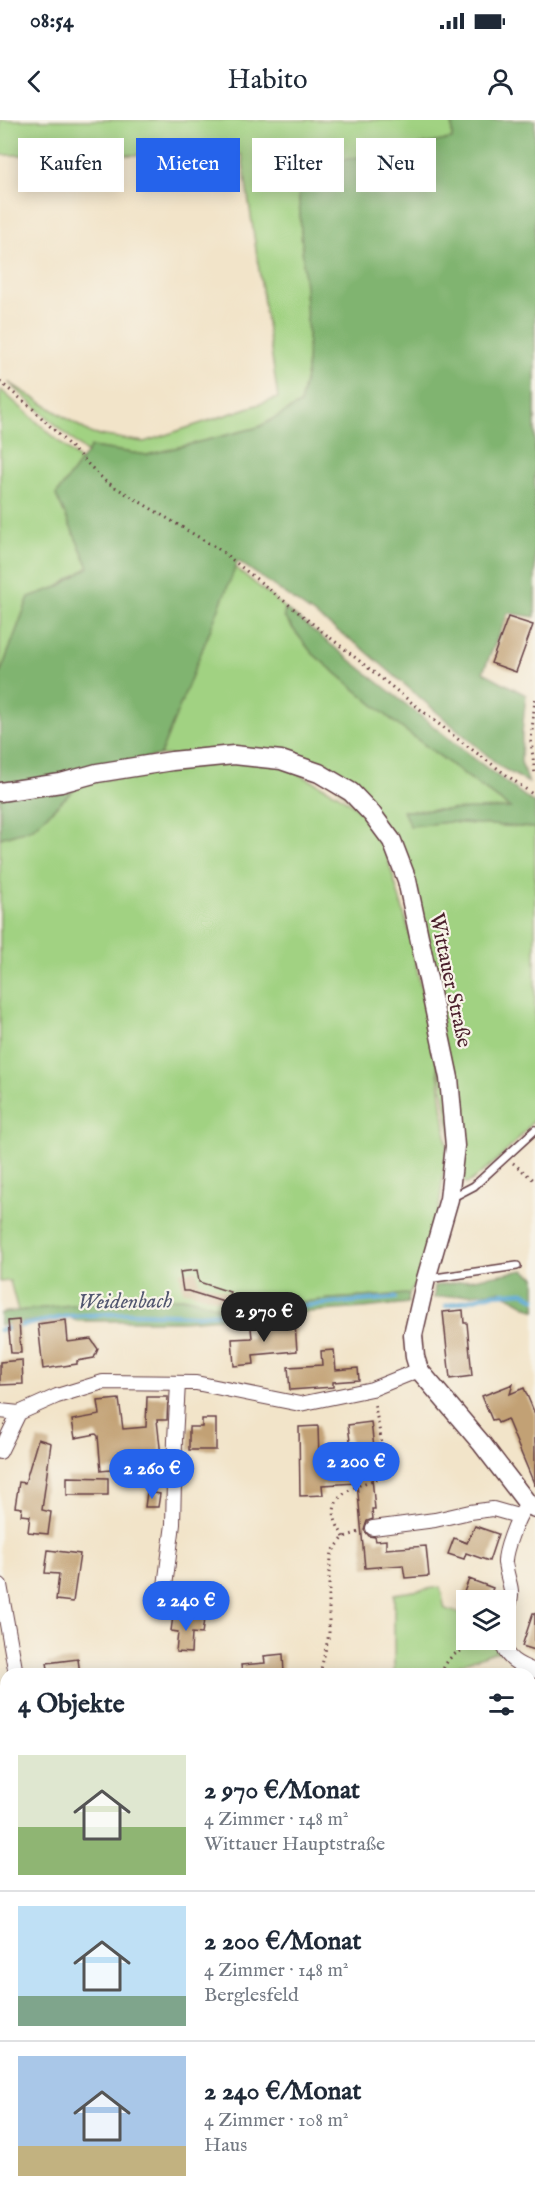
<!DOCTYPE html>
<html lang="de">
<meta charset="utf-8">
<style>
:root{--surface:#fff;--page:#f6f6f7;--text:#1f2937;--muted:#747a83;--line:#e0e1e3;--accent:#2563eb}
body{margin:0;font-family:"IM FELL English",serif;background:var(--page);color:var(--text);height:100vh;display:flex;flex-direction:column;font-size:22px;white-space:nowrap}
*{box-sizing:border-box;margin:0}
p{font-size:20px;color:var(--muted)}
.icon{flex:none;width:33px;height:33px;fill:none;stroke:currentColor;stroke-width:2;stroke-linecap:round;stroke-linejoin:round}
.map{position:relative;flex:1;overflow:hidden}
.side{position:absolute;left:0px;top:1548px;width:536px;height:534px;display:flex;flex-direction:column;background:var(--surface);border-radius:18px 18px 0 0;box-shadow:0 3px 15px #0003}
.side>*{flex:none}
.hud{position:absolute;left:18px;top:18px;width:500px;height:54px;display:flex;gap:12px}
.tools{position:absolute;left:456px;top:1470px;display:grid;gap:12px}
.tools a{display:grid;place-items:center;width:60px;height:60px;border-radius:0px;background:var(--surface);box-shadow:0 3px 15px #0003;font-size:30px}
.price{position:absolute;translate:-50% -51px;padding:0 14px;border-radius:21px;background:var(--accent);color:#fff;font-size:20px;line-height:39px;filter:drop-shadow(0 2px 3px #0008)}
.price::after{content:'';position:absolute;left:50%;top:36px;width:18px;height:14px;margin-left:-9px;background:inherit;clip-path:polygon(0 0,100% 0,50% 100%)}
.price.current{background:#222;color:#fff}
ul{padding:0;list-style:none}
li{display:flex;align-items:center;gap:18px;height:150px;padding:0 18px}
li+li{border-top:2px solid var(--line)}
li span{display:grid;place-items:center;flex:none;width:168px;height:120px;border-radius:0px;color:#555}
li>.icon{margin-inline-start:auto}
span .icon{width:72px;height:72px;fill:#fffc;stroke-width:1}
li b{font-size:26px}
h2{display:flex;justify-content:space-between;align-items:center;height:72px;padding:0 18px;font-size:26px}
.pill{padding:0 21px;border-radius:0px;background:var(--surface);box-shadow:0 3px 15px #0003;font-size:21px;line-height:54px}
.pill.current{background:var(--accent);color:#fff}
.status{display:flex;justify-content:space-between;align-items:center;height:42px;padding:0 30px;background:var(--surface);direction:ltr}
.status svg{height:16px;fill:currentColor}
header{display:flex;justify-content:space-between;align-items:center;height:78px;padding:0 18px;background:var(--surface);font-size:27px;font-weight:600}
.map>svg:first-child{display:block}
</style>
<div class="status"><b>08:54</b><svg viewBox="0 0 49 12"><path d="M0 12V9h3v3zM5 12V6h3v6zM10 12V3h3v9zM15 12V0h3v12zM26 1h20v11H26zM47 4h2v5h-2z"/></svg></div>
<header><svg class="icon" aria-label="back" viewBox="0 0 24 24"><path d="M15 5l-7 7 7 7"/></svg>Habito<svg class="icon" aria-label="person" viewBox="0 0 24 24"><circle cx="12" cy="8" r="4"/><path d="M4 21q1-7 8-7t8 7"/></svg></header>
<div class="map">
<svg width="535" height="2082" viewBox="0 0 535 2082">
<rect width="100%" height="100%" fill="#f7f3e8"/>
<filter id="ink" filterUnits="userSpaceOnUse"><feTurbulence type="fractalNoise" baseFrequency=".0167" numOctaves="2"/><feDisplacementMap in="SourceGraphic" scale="12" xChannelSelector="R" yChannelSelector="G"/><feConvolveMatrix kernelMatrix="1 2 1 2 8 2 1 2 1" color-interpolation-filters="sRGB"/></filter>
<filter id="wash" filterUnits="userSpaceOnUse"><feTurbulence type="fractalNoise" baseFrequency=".008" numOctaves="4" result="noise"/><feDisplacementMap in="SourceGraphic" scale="24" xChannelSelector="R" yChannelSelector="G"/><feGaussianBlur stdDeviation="1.35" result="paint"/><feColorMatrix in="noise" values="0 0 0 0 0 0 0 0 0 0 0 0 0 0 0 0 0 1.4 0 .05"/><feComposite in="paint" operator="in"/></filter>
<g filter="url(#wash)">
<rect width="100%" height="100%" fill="#f2e4c9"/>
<path fill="#a1d282" stroke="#767856" stroke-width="1.5" d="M0,0H452V19L297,50L308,214L307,252L300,284L259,307L147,335L92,327L87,333L8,262L92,314L144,322L278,278L242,35H0Z
M0,269L81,341L56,375L89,447L58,467L29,477L0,554Z
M235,447L285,488L284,497L312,533L399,606L511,689L404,691L410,706L449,702L535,708V998C517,1024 492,1046 467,1064L459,1058L398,726L312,643L160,635Z
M245,638L278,643L337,674L354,686L370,702L384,726L408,807L437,944L447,1025L437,1104L422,1155L409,1174L331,1179L230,1190L188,1178L124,1179L18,1191L10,1161L0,1162V718L33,708L81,663Z
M440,1467L445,1489L466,1495V1520H498L503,1531L494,1532L453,1547V1554H394V1474Z
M535,1970V2082H200L204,2081L203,2076H530V1971Z"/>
<path fill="#80b470" stroke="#656a4e" stroke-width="1.5" d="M452,0H535V497L508,493L483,552L526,575L522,613L521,642L529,663L502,648L362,528L238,441L160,635L93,652L33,708L0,718V554L29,477L58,467L89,447L56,375L91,327L147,335L259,307L300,284L307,252L308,215L297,49L452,19Z
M285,488L472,637L535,684V708L449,702L410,706L403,691L510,688L399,606L312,533L284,497Z
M524,1150L535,1157V1191L500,1171L434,1178L435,1166Z
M409,1174L408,1183L365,1188L182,1201H78L69,1197L0,1205V1193L124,1179L188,1178L230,1190L331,1179Z"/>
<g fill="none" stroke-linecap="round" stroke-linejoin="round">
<path stroke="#5ca9d5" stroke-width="4.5" d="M446,1186L492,1174L523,1172L535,1179
M0,1210L69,1196L133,1193L198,1195L395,1178"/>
</g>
<g id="blocks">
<path fill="#c2a175" d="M508,497L533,505L516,552L491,543Z
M197,1150L199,1162L230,1172L227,1183L188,1171H183L180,1152Z
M463,1190L464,1203H467L472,1256L450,1259L443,1192Z
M19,1200L21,1233H11L8,1201Z
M66,1200L68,1222L91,1219L98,1229L94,1238L77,1241V1244L43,1249L38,1204Z
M295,1204L297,1231L253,1235L254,1244L234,1246L232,1219L252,1218L251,1208Z
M334,1230L336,1250L358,1248L359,1260L333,1262V1267L290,1270L288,1247L322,1245L321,1231Z
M22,1240L23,1264L0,1265V1242Z
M513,1264L510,1274L524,1268L535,1294V1366L507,1299L498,1303L496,1299L492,1300L482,1276Z
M147,1277H168L167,1300H157L162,1345L101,1351L98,1316L96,1314L75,1318L72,1300L100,1295L98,1281L119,1279L123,1309L146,1307Z
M202,1299H216V1330H189V1307H202Z
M371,1302L377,1353L372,1358L375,1389H372L373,1399L367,1401L364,1410L369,1416L375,1417L376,1421L386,1420V1429L426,1426L429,1456L405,1458L403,1445L365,1448L357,1363L322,1365L323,1375L300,1376L299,1307L318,1306L319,1338L352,1337L348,1305Z
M38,1319L51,1323L42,1390L51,1392L48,1414L28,1412L30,1396L21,1395L22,1388L15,1387L19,1362L25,1363Z
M67,1357L108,1358V1375H67Z
M147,1372L160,1374L158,1387H145Z
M475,1406L498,1414L489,1441L466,1433L464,1439L448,1434L454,1418L467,1423Z
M48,1430L80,1434L73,1482L56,1480L59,1454L45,1453Z
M469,1459L493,1468L488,1480H461Z
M533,1493H535V1530L522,1526Z
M173,1496L204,1499L202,1514L192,1513L191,1533L176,1532L178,1512L171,1511Z
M283,1534L284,1554H242L241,1545L265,1543L264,1536Z
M78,1539L80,1554H49L47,1543Z"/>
</g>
</g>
<g filter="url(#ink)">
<use href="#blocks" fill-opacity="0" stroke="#633d43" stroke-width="1.5"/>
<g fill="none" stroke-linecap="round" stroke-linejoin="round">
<g stroke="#633d43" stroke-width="10">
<path id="service" d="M451,1078L474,1066L535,1010
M428,1159L517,1146"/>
</g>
<g stroke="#633d43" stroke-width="16">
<path id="minor" d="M0,1291L19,1293L57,1276L103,1262L196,1263L300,1284L372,1269L419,1250
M0,1332L19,1293
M373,1408L435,1400L470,1392L493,1389L518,1396
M0,1465L16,1554
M164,1474L173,1404L175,1320L178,1263
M506,1495C516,1466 509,1470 505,1443C504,1432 517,1398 524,1389
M502,1520C504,1538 518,1545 535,1551
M530,1684L535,1683
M0,1756L6,1760
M0,1787L6,1777
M530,1806L535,1808
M0,2054L6,2053"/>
</g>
<g stroke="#633d43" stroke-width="21">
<path id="tertiary" d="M0,672L61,663L97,653L172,641L234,635L281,640L319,653L351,672L372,694L392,721L407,760L449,958L455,1026L449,1079L426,1159L413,1215L415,1237L419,1250L482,1324L528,1384L535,1388"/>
</g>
<path stroke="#633d43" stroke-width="3" stroke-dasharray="1.5 4.5" stroke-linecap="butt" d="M0,262L31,287L105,361L220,430L455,617L535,676
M535,579L531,621L535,654
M513,1043L535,1061
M344,1417C318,1379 348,1368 380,1358L385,1350L383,1329L374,1282
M320,1554L329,1514V1453L332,1432L344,1417L360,1412
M441,1554C451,1527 466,1530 491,1525"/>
<use href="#service" stroke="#fff" stroke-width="7"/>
<use href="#minor" stroke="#fff" stroke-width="14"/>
<use href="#tertiary" stroke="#fff" stroke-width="18"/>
</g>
</g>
<g text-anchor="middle" stroke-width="4.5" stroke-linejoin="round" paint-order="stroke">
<g font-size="21" fill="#4a1f2b" stroke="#f7f3e8">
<text transform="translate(451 860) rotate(78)" y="7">Wittauer Straße</text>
</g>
<g font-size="22" font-style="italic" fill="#51566f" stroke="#f7f3e8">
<text transform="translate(125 1180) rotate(-1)" y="8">Weidenbach</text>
</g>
</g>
</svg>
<div class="tools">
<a><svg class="icon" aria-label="layers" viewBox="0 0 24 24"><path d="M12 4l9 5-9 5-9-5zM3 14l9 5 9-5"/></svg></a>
</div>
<b class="price current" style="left:264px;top:1223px">2 970 €</b>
<b class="price" style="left:356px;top:1373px">2 200 €</b>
<b class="price" style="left:152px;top:1380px">2 260 €</b>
<b class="price" style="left:186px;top:1512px">2 240 €</b>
<div class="hud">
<a class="pill">Kaufen</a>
<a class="pill current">Mieten</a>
<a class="pill">Filter</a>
<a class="pill">Neu</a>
</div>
<section class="side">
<h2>4 Objekte<svg class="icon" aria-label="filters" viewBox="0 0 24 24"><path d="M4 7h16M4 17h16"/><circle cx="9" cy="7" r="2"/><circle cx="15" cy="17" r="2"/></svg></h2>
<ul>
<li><span style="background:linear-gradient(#dfe7d0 60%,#8fb573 0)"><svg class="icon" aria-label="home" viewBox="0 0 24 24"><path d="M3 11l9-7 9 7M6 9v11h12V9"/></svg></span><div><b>2 970 €/Monat</b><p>4 Zimmer · 148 m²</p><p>Wittauer Hauptstraße</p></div></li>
<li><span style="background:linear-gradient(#bfe0f5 75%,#7fa58c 0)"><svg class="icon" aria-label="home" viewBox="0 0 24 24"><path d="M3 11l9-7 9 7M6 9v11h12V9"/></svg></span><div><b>2 200 €/Monat</b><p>4 Zimmer · 148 m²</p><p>Berglesfeld</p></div></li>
<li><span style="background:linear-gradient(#a9c7e8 75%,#c2b280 0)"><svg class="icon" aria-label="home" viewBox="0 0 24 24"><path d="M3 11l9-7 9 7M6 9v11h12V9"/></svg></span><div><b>2 240 €/Monat</b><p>4 Zimmer · 108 m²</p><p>Haus</p></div></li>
</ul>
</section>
</div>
